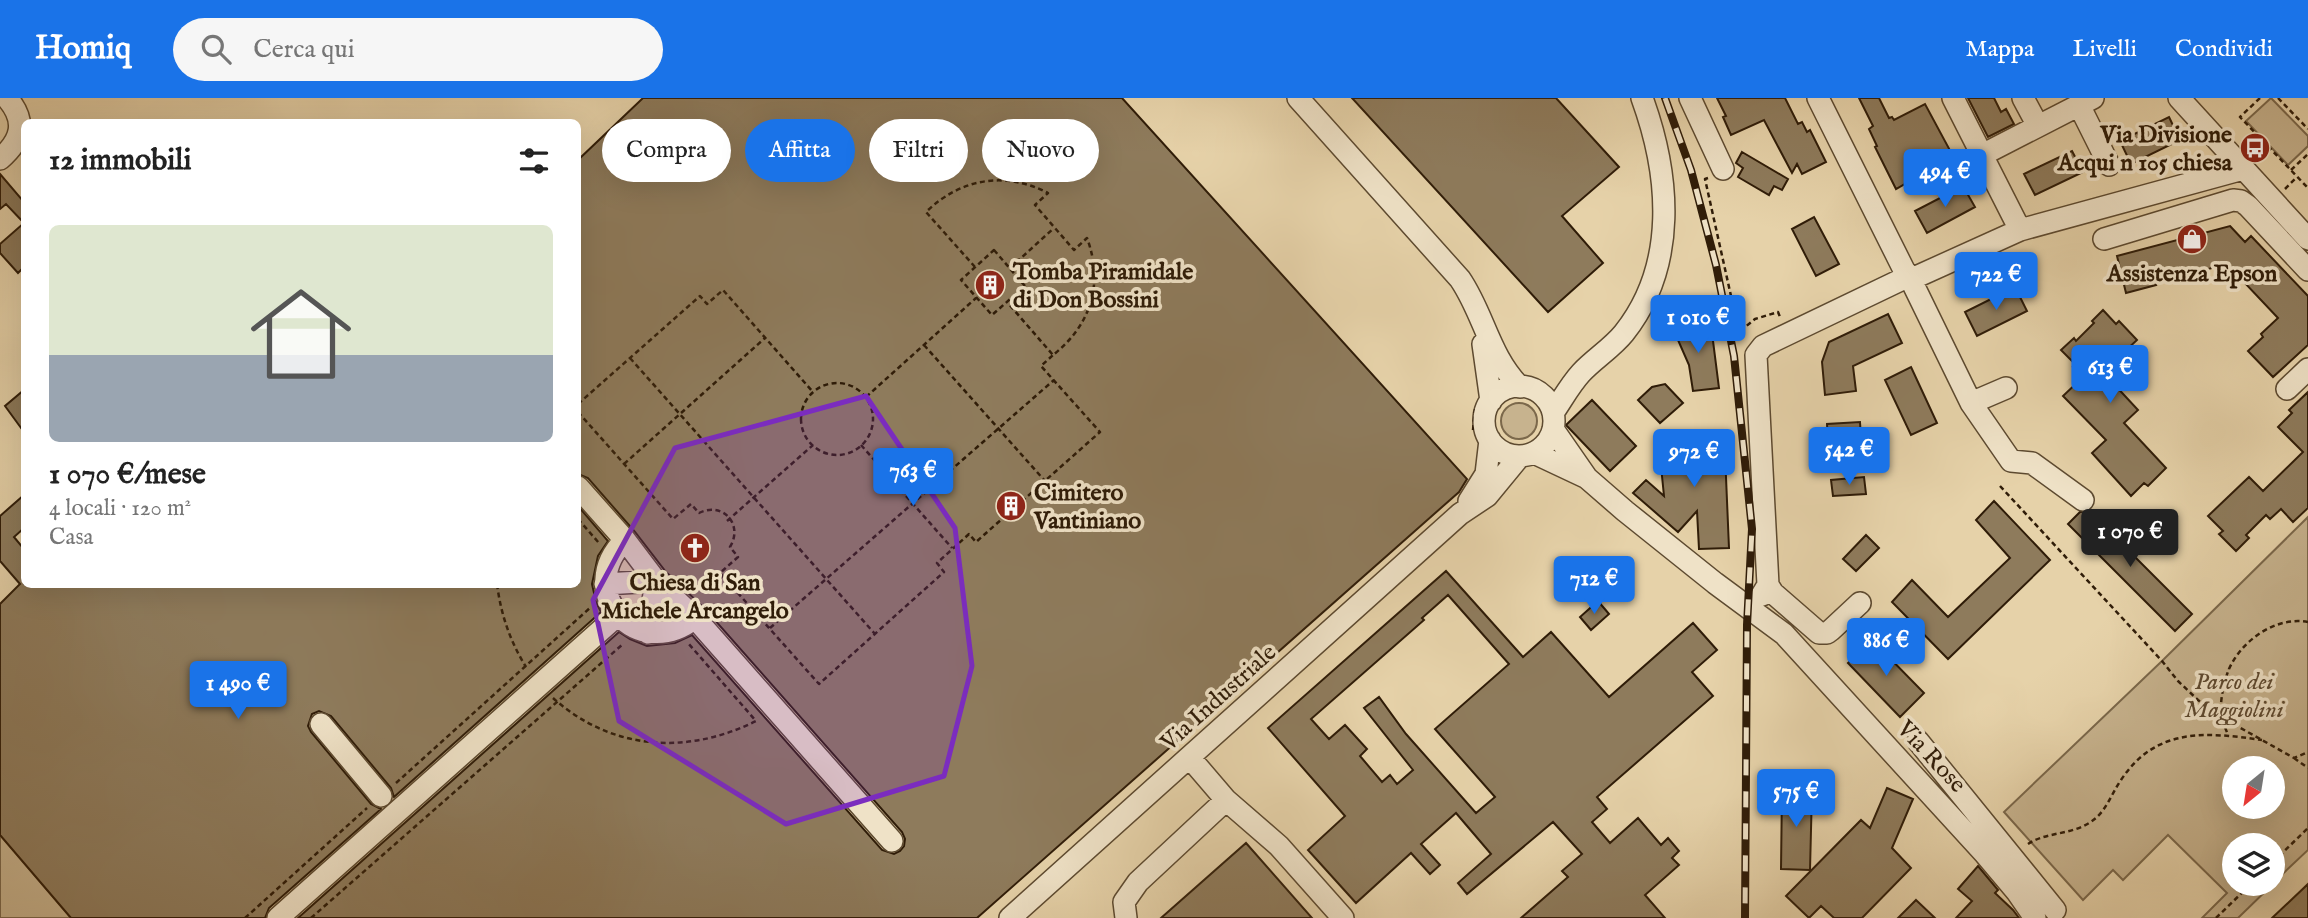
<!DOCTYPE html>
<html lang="it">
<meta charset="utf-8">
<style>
:root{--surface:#fff;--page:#f6f6f6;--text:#222;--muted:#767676;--accent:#1a73e8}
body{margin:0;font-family:"IM FELL English",serif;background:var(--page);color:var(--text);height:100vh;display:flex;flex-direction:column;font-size:26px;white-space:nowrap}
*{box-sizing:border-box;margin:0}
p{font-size:23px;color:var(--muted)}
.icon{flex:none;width:38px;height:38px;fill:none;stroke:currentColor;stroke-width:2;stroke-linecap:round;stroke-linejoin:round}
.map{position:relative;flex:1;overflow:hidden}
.panel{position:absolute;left:21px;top:21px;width:560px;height:469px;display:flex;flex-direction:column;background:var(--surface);border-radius:10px;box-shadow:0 7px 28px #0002}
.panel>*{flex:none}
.top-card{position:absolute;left:602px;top:21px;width:665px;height:63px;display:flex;gap:14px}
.needle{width:46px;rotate:210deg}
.fabs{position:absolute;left:2222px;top:658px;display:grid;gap:14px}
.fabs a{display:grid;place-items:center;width:63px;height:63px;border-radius:50%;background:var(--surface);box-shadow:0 7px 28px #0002;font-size:35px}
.price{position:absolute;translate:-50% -60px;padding:0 16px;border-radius:7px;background:var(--accent);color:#fff;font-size:23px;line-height:46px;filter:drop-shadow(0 2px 4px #0008)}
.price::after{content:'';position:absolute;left:50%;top:42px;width:21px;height:16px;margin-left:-10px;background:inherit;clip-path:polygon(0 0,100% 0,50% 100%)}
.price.active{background:#222;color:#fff}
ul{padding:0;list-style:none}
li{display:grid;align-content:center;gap:14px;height:371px;padding:0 28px}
li span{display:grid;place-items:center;height:217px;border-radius:10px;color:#555}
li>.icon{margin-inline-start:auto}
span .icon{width:126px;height:126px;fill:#fffc;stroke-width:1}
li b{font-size:30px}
h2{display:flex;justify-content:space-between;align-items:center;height:84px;padding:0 28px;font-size:30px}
.pill{padding:0 24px;border-radius:32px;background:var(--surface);box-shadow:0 7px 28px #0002;font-size:24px;line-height:63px}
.pill.active{background:var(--accent);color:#fff}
header{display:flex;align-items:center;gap:42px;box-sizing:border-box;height:98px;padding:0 35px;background:var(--accent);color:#fff}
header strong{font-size:33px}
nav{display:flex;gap:38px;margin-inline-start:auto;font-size:24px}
.search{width:490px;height:63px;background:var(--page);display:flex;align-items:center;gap:18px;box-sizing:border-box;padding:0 24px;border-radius:38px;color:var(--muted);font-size:26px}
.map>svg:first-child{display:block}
</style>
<header>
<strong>Homiq</strong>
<div class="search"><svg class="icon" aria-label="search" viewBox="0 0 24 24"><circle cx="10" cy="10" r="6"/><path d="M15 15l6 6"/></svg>Cerca qui</div>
<nav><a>Mappa</a><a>Livelli</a><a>Condividi</a></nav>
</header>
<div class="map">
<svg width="2308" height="820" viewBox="0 0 2308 820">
<rect width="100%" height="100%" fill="#e6d2a9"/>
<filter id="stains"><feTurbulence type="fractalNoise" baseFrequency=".00286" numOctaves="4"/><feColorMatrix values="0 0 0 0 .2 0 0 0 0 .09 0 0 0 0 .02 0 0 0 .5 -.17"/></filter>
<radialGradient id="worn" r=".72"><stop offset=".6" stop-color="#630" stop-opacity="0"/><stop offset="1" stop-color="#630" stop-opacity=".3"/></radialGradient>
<path fill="#c7b38e" stroke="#7b684b" stroke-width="2" fill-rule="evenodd" d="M2271,0L2308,38V48L2288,67L2246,23Z
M1501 323a18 18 0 1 1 36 0a18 18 0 1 1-36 0Z
M2308,419V752L2273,785V747H2235V786H2273L2238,820H2202L2227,795L2168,737L2123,782L2113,772L2083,802L2004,714L2162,563ZM2273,670V709H2235V670Z
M0,737L71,820H0Z"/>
<path fill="#8e7b5c" stroke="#2f1c08" stroke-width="2" fill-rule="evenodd" d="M643,0H1122L1467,381L1459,394L977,820H298L619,534L630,541L647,548L675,545L692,537L882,752L894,756L900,753L904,748L905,741L902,734L705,511L666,474L635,434L588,380L578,376V62Z
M1352,0H1556L1619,69L1562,118L1603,165L1548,214Z
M1717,0H1785L1798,26L1802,24L1807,34L1810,32L1826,64L1802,76L1797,66L1792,75L1764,22L1731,37L1723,19L1726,18Z
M1859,0H1879L1889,20L1892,19L1894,22L1925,6L1953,58L1896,91L1875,49L1877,48L1869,31L1873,28Z
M1968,0H1994L2001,14L2006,11L2014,26L1988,39Z
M2169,19L2180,42L2131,66L2120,43Z
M2072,53L2083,74L2035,97L2024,76Z
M1742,54L1788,81L1782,92L1774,88L1769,97L1738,79L1743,70L1736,65Z
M0,76L24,104V169L18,175L0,155V146L24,125L6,106L0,111Z
M1963,88L1975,109L1927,135L1915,113Z
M1814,119L1839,166L1816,178L1792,131Z
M2230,128L2245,144L2251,138L2308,198V247L2273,279L2248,253L2263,239L2261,236L2278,220L2227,166L2155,185L2156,187L2126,195L2117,158Z
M2015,189L2027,213L1977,238L1965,214Z
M2103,212L2116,226L2119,223L2137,242L2123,255L2119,251L2099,270L2138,312L2124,325L2166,370L2148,388L2144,385L2131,398L2092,355L2106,342L2063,298L2083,279L2073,269L2076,267L2061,252L2074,240L2076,243L2094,225L2092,223Z
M1888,216L1902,245L1853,268L1856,293L1825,297L1822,264L1829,244Z
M1689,218L1698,238L1712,235L1719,290L1693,293L1689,267L1671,226Z
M1911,269L1937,325L1911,337L1885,282Z
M1665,286L1683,305L1660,325L1638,302L1652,289Z
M24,292V334L5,308Z
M2308,294V410L2293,424L2281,411L2270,421L2266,417L2246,437L2249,440L2236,453L2219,436L2223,433L2208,418L2249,379L2263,393L2303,354L2278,329L2292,315L2289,312Z
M1592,302L1636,348L1610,373L1566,327Z
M1860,324L1861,341L1828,344L1827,326Z
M1724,332L1729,450L1699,451L1697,413L1678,434L1633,395L1646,382L1664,398L1661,368L1698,334Z
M1864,379L1866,396L1833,398L1831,382Z
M24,397V430L14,439L24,451V486H578V408L608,443L598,458L592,486L596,504L601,514L394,699L391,690L331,618L319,613L312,616L308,628L311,634L371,706L381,711L269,810L265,820H71L0,737V506L20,486L0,463V418Z
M1994,403L2050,462L1948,561L1892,504L1912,482L1948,519L2010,460L1976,422Z
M2089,413L2192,516L2175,533L2068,426L2080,414Z
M1866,437L1879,450L1856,473L1843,461Z
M1446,473L1523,559L1551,534L1609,599L1693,525L1717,552L1692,574L1713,598L1597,699L1607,711L1592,724L1610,745L1638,720L1661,747L1668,740L1679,753L1672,760L1679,767L1645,797L1665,820H1521L1568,779L1562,773L1582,756L1553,724L1467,796L1458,785L1491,756L1456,715L1421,746L1440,767L1430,776L1411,755L1356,805L1308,752L1345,718L1268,630ZM1448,497L1509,566L1435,631L1495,699L1476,715L1406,636L1379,599L1364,610L1413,672L1397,686L1390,677L1382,684L1360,658L1367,651L1345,627L1329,641L1311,621L1424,522L1422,520Z
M1598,503L1609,516L1591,532L1580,519Z
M1872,542L1924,595L1900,619L1848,565Z
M1887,690L1913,701L1892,750L1911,770L1862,820H1834L1821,808L1809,820L1786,798L1861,722L1870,730Z
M1782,691L1812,692L1810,772L1781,771Z
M1246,745L1312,820H1161Z
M1978,768L1998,792L1995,795L2013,812L2019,820H1956L1972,803L1958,791Z
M2308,786V820H2272Z
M1916,802L1935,820H1898Z"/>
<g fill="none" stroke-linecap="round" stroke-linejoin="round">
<g stroke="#5d4a30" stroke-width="24">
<path id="minor" d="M1298,0L1460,181C1484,216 1489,258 1520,289
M1690,0L1723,71
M1818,0L1904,172L1909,178L1916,179L2020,132L2243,71
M1953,0L2020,132
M2023,0L2038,28
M2179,0L2308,141
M2079,7L2109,67
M1982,57L2093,0
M0,61C22,42 27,23 7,0
M2104,141L2233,102L2241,103L2248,108L2308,172
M1483,246L1491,303
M1484 323a35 35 0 1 1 70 0a35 35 0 1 1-70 0Z
M2287,291L2308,271
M1971,305L2006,290
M1553,315C1562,302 1570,287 1581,275C1594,261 1612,250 1624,235C1678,167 1670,77 1642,0
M1553,331L1587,380L1625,413L1715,485L1784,536L1985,756L2017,794L2035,820
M1534,355L1585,379
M578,389L625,442L656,483L695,520L892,743
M1469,403L1486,376L1490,342
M625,442C573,493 637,566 695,520
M605,486L656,483L648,535
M1768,487L1773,495L1819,535H1827L1831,532L1860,505
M1762,497L1768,487L1756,257L1763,248L1909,178L1971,305L2011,363L2032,365L2083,402
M321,626L381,698
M1918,643L2055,812
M1190,660L1226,702L1279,748L1343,820
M278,820L618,517
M1010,820L1460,416L1487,398L1520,358
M1126,820L1124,804L1138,784L1226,702"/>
</g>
<path stroke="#2f1c08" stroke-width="2.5" stroke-dasharray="5 3.5" stroke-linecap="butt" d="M2260,0L2240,19L2308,90
M2278,0L2308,31
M2291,72L2308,56
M1708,80L1705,81L1739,234L1755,221L1778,214L1780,219
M2285,91L2297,79
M994,152L1025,188L992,217L961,182Z
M975,169L926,114C961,80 1005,73 1048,95L1035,107L1074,152L1087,140C1104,186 1091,227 1053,257L1007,204
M1010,170L1054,130
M924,247L1045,383
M630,260L875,536
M801 321a36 36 0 1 1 72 0a36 36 0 1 1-72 0Z
M866,299L976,200
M578,306L700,198L707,206L723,192L813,294
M578,314L673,421L691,406L699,415C722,403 744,426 730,449L738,459L720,475L819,586L944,474L937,465L969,436L976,444L1100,334L1041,268L1053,257
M1473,332L1475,311
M861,347L952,450
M624,366L765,240
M2000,388L2162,563L2178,583L2198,602L2221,619L2228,637
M578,421L599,445
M727,423L813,347
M497,486C501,517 510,543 526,569
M2308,524C2276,518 2242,542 2229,571C2223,586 2220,603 2221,619L2294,660L2308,654
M770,530L1054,282
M553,600C612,653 688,657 756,623L688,545
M2294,660L2308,670
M396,685L591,509
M2028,746C2046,734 2070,737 2089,725C2106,715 2110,698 2121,682C2156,629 2206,634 2262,642
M2273,764L2308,730
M245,820L367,710
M311,820L623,546
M2216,820L2251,786"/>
<use href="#minor" stroke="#efe2c7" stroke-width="21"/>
<g stroke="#2f1c08" stroke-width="8">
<path id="rail" d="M1665,0L1691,72L1716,167L1734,258L1752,431L1747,527L1745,820"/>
</g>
<use href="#rail" stroke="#efe2c7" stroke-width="5" stroke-dasharray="16" stroke-linecap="butt"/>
</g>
<path fill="#7b2cbf" fill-opacity="0.2" stroke="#7b2cbf" stroke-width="5" stroke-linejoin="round" d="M866,298L955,430L972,568L944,678L786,726L619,623L593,502L675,350Z"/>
<defs>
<g id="bus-disc" transform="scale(1.575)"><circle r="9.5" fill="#8f2418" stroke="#efe2c7"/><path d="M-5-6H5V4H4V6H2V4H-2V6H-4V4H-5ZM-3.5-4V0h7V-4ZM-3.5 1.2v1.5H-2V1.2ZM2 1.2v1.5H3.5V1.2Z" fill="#fff"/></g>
<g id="shop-disc" transform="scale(1.575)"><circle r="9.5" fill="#8f2418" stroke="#efe2c7"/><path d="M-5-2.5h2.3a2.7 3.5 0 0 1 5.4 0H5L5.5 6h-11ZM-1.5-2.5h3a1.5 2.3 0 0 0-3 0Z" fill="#fff"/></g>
<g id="building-disc" transform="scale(1.575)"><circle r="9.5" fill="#8f2418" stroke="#efe2c7"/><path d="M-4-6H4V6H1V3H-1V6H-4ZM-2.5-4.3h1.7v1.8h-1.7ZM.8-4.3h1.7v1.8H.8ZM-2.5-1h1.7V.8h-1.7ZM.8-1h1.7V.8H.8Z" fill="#fff"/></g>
<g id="church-disc" transform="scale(1.575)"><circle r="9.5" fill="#8f2418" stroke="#efe2c7"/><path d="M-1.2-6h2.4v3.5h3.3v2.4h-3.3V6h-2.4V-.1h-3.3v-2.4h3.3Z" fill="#fff"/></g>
</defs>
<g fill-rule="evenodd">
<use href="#bus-disc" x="2255" y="50"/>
<use href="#shop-disc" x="2192" y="141"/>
<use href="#building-disc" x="990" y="187"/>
<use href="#building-disc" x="1011" y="408"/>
<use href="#church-disc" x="695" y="450"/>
</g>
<g text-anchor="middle" stroke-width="7" stroke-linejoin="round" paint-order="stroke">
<g font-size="24" font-weight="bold" fill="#2f1c08" stroke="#efe2c7" text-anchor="start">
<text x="2232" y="44" text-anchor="end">Via Divisione<tspan x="2232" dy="28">Acqui n 105 chiesa</tspan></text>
<text x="1013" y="181">Tomba Piramidale<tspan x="1013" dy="28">di Don Bossini</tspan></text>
<text x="2192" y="183" text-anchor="middle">Assistenza Epson</text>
<text x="1034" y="402">Cimitero<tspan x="1034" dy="28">Vantiniano</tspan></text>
<text x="695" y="492" text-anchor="middle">Chiesa di San<tspan x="695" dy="28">Michele Arcangelo</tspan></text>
</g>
<g font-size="24" font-style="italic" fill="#5d4930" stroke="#efe2c7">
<text x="2234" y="591">Parco dei<tspan x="2234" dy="28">Maggiolini</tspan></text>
</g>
<g font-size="24" fill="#2f1c08" stroke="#efe2c7">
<text transform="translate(1218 599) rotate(-42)" y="8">Via Industriale</text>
<text transform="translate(1932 658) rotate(47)" y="8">Via Rose</text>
</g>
</g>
<rect width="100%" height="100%" filter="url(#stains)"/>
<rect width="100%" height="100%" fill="url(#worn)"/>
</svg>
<div class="fabs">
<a><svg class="needle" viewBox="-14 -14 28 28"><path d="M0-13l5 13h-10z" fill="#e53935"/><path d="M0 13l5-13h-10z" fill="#767676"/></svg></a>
<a><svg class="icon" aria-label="layers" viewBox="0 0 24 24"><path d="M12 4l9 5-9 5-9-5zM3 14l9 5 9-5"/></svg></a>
</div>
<b class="price" style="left:1945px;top:111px">494 €</b>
<b class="price" style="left:1996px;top:214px">722 €</b>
<b class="price" style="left:1698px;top:257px">1 010 €</b>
<b class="price" style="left:2110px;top:307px">613 €</b>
<b class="price" style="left:1849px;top:389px">542 €</b>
<b class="price" style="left:1694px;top:391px">972 €</b>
<b class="price" style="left:913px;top:410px">763 €</b>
<b class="price active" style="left:2130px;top:471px">1 070 €</b>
<b class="price" style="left:1594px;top:518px">712 €</b>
<b class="price" style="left:1886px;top:580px">886 €</b>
<b class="price" style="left:238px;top:623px">1 490 €</b>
<b class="price" style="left:1796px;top:731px">575 €</b>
<div class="top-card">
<a class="pill">Compra</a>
<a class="pill active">Affitta</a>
<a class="pill">Filtri</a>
<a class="pill">Nuovo</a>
</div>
<section class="panel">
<h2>12 immobili<svg class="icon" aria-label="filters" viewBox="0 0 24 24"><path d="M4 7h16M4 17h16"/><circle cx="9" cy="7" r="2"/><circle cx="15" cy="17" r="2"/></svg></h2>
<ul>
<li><span style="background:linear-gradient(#dfe7d0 60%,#9aa5b1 0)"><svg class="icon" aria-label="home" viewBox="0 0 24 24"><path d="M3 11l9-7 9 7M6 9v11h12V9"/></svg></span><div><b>1 070 €/mese</b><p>4 locali · 120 m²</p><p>Casa</p></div></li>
</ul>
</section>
</div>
